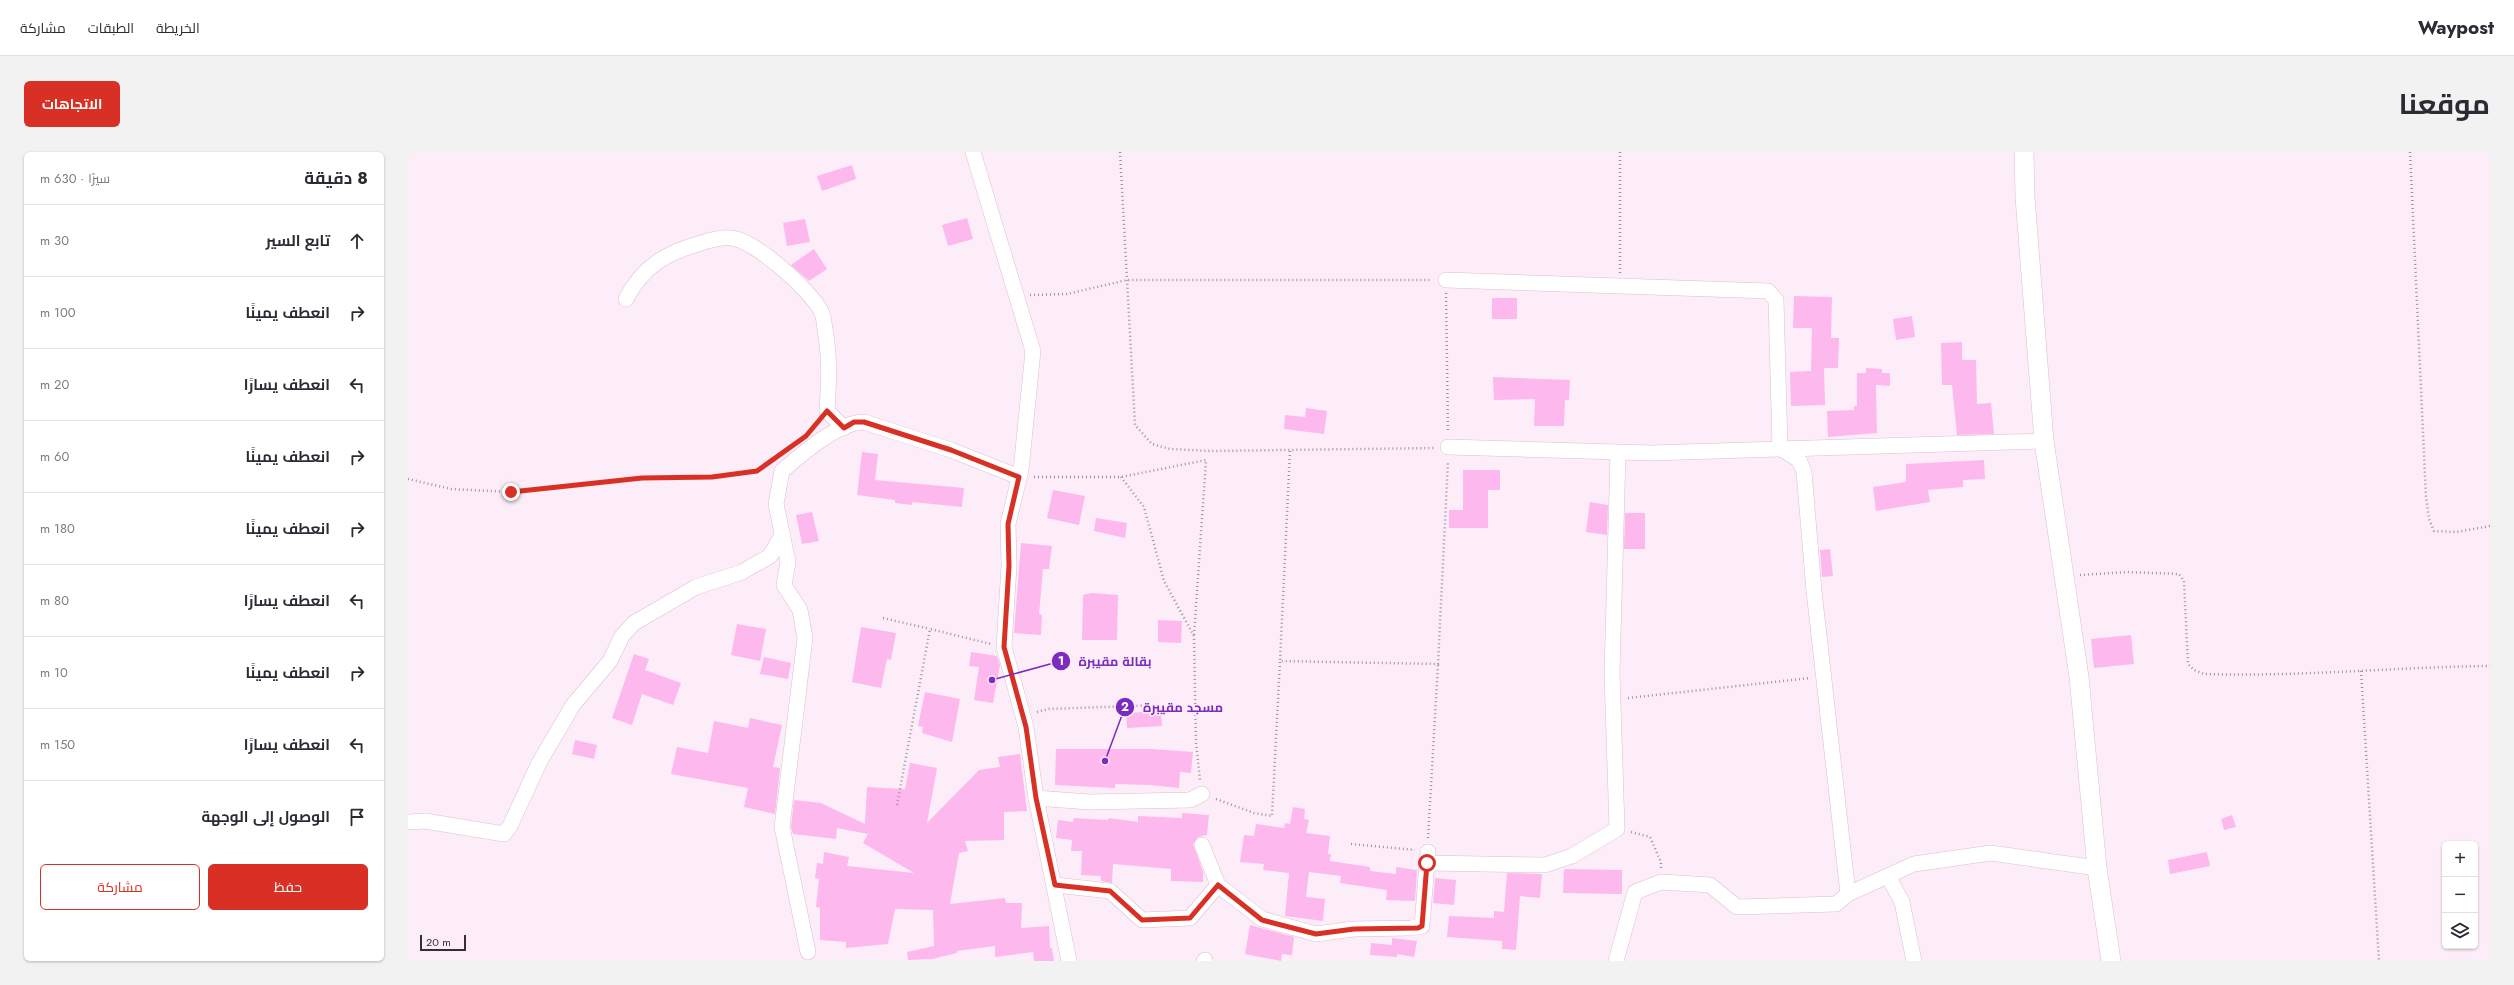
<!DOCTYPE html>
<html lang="ar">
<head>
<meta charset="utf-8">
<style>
  body { margin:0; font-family:Jost,Cairo,sans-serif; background:#f2f2f3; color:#2b2b33; direction:rtl }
  .controls { position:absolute; right:12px; bottom:12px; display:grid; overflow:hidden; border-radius:6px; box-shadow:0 1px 3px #0004 }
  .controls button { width:36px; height:36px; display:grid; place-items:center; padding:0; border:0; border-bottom:1px solid #e1e1e2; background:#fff; color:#2b2b33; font:20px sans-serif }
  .scale { position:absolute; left:12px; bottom:10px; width:46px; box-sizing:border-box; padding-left:4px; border:2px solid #362c33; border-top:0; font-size:11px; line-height:14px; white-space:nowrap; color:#362c33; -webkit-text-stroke:3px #fdedf9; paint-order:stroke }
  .stop { position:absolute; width:12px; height:12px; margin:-9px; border:3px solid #d93025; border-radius:50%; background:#fff }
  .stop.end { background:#d93025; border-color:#fff; box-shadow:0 1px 4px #0008 }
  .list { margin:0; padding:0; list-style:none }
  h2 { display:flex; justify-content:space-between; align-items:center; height:52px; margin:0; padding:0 16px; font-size:17px }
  h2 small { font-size:13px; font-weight:400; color:#7c7c81 }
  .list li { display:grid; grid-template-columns:26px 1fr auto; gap:12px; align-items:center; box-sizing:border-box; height:72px; padding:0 16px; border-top:1px solid #e1e1e2 }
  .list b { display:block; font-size:15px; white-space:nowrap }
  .list em { font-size:13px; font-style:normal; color:#7c7c81 }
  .actions { display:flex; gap:8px; padding:12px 16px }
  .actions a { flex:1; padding:9px 0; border:1px solid #d93025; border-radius:6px; text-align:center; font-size:14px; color:#d93025 }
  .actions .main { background:#d93025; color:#fff }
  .icon { flex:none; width:22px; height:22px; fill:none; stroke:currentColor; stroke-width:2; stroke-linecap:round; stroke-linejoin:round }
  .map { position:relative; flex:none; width:2082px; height:809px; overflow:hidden; direction:ltr; border-radius:6px }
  header { display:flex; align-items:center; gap:24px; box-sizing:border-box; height:56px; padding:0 20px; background:#fff; border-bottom:1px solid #e1e1e2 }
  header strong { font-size:19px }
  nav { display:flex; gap:22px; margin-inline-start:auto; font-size:14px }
  .intro { display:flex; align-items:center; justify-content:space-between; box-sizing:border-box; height:96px; padding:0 24px }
  h1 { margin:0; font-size:28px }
  .button { padding:10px 18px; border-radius:6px; background:#d93025; color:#fff; font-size:14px; font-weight:700 }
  main { display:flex; gap:24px; padding:0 24px }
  aside { flex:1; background:#fff; border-radius:6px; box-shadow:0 1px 3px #0004 }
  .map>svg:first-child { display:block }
  .building { fill:#fdb8ed }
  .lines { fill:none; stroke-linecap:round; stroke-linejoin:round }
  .minor-casing { stroke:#d8bfd2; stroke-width:16 }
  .tertiary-casing { stroke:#d8bfd2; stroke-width:20 }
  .path { stroke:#a0939d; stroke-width:2.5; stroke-dasharray:1 3; stroke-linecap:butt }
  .minor { stroke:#fff; stroke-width:15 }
  .tertiary { stroke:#fff; stroke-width:19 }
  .route { stroke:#d93025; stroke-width:5 }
  .leader { fill:none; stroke:#7b2cbf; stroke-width:1.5 }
  .callout-dot { fill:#7b2cbf; stroke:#fdedf9; stroke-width:1.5 }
  .mark-label { font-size:12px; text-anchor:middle; font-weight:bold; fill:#fff }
  .callout-label { font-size:13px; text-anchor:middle; font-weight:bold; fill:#7b2cbf; stroke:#fdedf9; stroke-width:3; stroke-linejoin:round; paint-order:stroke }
</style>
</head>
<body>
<header>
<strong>Waypost</strong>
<nav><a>الخريطة</a><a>الطبقات</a><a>مشاركة</a></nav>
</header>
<div class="intro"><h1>موقعنا</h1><a class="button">الاتجاهات</a></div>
<main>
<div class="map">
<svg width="2082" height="809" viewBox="0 0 2082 809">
  <rect width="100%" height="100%" fill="#fdedf9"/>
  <g class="building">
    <path d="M 444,13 L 448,27 L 414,39 L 409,24 Z"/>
    <path d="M 559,66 L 565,87 L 540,94 L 534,73 Z"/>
    <path d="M 397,67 L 402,90 L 379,94 L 375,71 Z"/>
    <path d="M 406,97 L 419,117 L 401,129 L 383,113 Z"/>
    <path d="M 1386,144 L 1424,145 L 1423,186 L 1431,186 L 1430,216 L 1416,216 L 1417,253 L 1383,254 L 1382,220 L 1403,219 L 1404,176 L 1385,176 Z"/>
    <rect x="1084" y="146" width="25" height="21"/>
    <path d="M 1504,164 L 1507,185 L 1488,188 L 1485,167 Z"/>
    <path d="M 1554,190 L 1554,208 L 1568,208 L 1569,252 L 1583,251 L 1586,282 L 1549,283 L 1544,233 L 1534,233 L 1533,191 Z"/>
    <path d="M 1458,216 L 1474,217 L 1474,221 L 1482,221 L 1482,234 L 1468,233 L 1469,281 L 1420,285 L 1419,259 L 1446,258 L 1446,254 L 1449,254 L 1449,221 L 1458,221 Z"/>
    <path d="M 1085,225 L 1162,228 L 1161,248 L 1157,248 L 1156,274 L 1126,274 L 1127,247 L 1086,248 Z"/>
    <path d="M 898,256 L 919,259 L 916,282 L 876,277 L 877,263 L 897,265 Z"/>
    <path d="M 454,300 L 470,302 L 467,328 L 556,336 L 554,355 L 504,350 L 504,353 L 487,351 L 487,348 L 449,343 Z"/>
    <path d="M 1576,308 L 1577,327 L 1555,328 L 1555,335 L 1520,338 L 1522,350 L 1468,359 L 1465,335 L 1498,330 L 1498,312 Z"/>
    <path d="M 1055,318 L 1092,318 L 1092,338 L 1080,338 L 1080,376 L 1041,376 L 1041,358 L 1055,358 Z"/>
    <path d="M 645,338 L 677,344 L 671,373 L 639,366 Z"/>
    <path d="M 1182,350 L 1200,353 L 1199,383 L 1178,380 Z"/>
    <path d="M 404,360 L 411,389 L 394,392 L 388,363 Z"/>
    <path d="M 1217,361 L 1237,361 L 1237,397 L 1216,397 Z"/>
    <path d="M 688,366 L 719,371 L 717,386 L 686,379 Z"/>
    <path d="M 613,391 L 644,394 L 641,417 L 635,417 L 631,462 L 634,463 L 633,483 L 606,481 Z"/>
    <path d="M 1422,397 L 1425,424 L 1414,425 L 1412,398 Z"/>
    <path d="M 684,441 L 710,443 L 709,488 L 674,488 L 675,443 Z"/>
    <path d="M 750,468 L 774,469 L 773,491 L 750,490 Z"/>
    <path d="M 329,472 L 358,477 L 352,509 L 323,503 Z"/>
    <path d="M 453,475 L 488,481 L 483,508 L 479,507 L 473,536 L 444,530 Z"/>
    <path d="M 1723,483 L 1726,512 L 1686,516 L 1683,487 Z"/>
    <path d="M 563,500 L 589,504 L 592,513 L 585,551 L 566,548 L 571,515 L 561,514 Z"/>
    <path d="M 226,502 L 241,507 L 237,518 L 273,531 L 265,553 L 234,542 L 224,573 L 204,566 Z"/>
    <path d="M 356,505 L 383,511 L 380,527 L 352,522 Z"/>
    <path d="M 517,540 L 552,547 L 544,590 L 514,581 L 515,575 L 510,574 Z"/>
    <path d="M 753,559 L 754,574 L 719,576 L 718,561 Z"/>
    <path d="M 342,566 L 374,573 L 365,615 L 372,616 L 367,662 L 336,655 L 340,636 L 263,622 L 269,595 L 300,601 L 306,569 L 340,576 Z"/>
    <path d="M 167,588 L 189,593 L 186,607 L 164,602 Z"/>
    <path d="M 648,597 L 744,597 L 785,600 L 783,621 L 772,620 L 771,636 L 742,633 L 707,632 L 707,636 L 647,633 Z"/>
    <path d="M 612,602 L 619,659 L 596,660 L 596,688 L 557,689 L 560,699 L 551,701 L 542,752 L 597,746 L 598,751 L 614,751 L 613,776 L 641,774 L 642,796 L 644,796 L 646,809 L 626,809 L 625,800 L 587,805 L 587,794 L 549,799 L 549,801 L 524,807 L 500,808 L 499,800 L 526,794 L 525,758 L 487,757 L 480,792 L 438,796 L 438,790 L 412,788 L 412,756 L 408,755 L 411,727 L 407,726 L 409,711 L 415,712 L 416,700 L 441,705 L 439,714 L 506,721 L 455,691 L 460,682 L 429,676 L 428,687 L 385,682 L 383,675 L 386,648 L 413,651 L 457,672 L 459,635 L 497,637 L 502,611 L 529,616 L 519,671 L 571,618 L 592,615 L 590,605 Z"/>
    <path d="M 885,655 L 897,657 L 896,667 L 901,668 L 898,681 L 922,684 L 920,702 L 923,702 L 922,709 L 962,715 L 962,719 L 988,722 L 988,715 L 1009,718 L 1007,749 L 978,748 L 979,738 L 932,731 L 933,724 L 901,720 L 898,745 L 917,747 L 915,769 L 877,764 L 881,721 L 855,718 L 856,712 L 832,710 L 836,683 L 846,684 L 848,672 L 876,676 L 877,671 L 882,672 Z"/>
    <path d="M 774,661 L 801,663 L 799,683 L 790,685 L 785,692 L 795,720 L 795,730 L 763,729 L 763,717 L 705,712 L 704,731 L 693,729 L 693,724 L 673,723 L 674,699 L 663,699 L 664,688 L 648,686 L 650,668 L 665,670 L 666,666 L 700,668 L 701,666 L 730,670 L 730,664 L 774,666 Z"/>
    <path d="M 1824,663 L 1828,675 L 1816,678 L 1813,667 Z"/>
    <path d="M 1799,700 L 1802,714 L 1762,722 L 1760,708 Z"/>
    <path d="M 1156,717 L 1214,718 L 1214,742 L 1155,741 Z"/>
    <path d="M 1099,721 L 1134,722 L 1132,746 L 1112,744 L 1108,798 L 1094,797 L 1094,789 L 1039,785 L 1041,764 L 1086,766 L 1086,759 L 1096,760 Z"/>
    <path d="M 1027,726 L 1048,728 L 1046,753 L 1025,751 Z"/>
    <path d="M 842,773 L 886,785 L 884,803 L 874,802 L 873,809 L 837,802 Z"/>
    <path d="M 984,786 L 1009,789 L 1006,805 L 989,802 L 989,805 L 962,803 L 963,791 L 984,793 Z"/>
  </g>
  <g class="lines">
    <defs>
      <g id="minor">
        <path d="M 565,0 L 625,199 L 613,318 L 600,372 L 601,414 L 596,495 L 618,575 L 628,646 L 661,809"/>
        <path d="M 1038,128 L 1360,139 L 1368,148 L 1372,296 L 1391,308 L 1396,320 L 1406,439 L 1440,742"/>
        <path d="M 218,147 C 235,114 258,101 293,91 C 302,88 313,85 323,86 C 347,88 402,138 413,159 C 416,164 416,172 417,177 C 422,208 421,227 419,259 L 436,276"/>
        <path d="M 1040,295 L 1243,301 L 1636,289"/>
        <path d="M 628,646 L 681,650 L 782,648 L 794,642"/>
        <path d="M 0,670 L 17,669 L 96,682 L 102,674 L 131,611 L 165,553 L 202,509 L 214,484 L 226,471 L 288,435 L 334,420 L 362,404 L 374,383"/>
        <path d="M 794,693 L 810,733 L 854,767 L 908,782 L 946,777 L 1003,776 L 1014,774 L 1019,711"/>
        <path d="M 1020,700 L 1019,711 L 1137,713 L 1164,704 L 1209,677 L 1204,521 L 1210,302"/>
        <path d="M 1480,724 L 1494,750 L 1506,809"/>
        <path d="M 647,733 L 702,739 L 734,768 L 782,766 L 810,733"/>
        <path d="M 400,800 L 374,675 L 397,486 L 392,458 L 376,433 L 380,410 L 368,352 L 374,319 C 394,302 430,270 456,270 L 543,298 L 611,325"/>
        <path d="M 796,809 L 797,808"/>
        <path d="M 1208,809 L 1227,740 L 1253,730 L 1302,733 L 1329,755 L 1428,752 L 1440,742 L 1506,712 L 1583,701 L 1689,716"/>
      </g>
      <path id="tertiary" d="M 1616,0 L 1617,45 L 1636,289 L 1671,525 L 1689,716 L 1703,809"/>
    </defs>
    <use href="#minor" class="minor-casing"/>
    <use href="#tertiary" class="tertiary-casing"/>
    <g class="path">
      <path d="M 712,0 L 727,273 L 744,292 L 762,297 L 803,299 L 1026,296"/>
      <path d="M 2002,0 L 2018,345 L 2021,367 L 2026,379 L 2049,380 L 2082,374"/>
      <path d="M 1212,121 L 1212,0"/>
      <path d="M 1038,141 L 1040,280"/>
      <path d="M 622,143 L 659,142 L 719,128 L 1024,128"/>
      <path d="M 882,299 L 872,509 L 1030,512 L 1040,309"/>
      <path d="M 626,325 L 713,325 L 798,308 L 786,483"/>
      <path d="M 713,325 L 736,355 L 756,429 L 786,484 L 788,590 L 792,628"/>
      <path d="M 0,327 L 43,337 L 103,340 L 234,326 L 304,325 L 349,319 L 363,309"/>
      <path d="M 1672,423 L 1719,420 L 1771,422 L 1776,429 L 1780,512 L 1786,518 L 1796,522 C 1892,525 1987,515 2082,514"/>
      <path d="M 475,466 L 522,477"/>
      <path d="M 1953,519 L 1971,809"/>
      <path d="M 1220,546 L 1402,526"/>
      <path d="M 629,560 L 641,557 L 749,553"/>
      <path d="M 808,647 L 846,661 L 864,664 L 872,509"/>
      <path d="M 489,653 L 522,477 L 583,492"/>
      <path d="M 1223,680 L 1242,685 L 1253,710 L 1253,716"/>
      <path d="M 1020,686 L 1030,512"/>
      <path d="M 943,692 L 1007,698"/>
    </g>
    <use href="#minor" class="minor"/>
    <use href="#tertiary" class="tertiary"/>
  </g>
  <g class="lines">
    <path class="route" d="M 103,340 L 234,326 L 304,325 L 349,319 L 398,284 L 419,259 L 436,276 L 446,270 L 456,270 L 543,298 L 611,325 L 600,372 L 601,414 L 596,495 L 618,575 L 628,646 L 647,733 L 702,739 L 734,768 L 782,766 L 810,733 L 854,768 L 908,782 L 946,777 L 1010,776 L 1014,774 L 1019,711"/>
  </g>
  <path class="leader" d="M584 528L653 509M697 609L717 555"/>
  <g class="callout-dot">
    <circle cx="584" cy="528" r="4"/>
    <circle cx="697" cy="609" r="4"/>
    <circle cx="653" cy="509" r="10"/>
    <circle cx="717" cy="555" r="10"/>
  </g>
  <g class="mark-label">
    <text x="653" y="513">1</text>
    <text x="717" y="559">2</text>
  </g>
  <g class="callout-label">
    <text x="707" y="514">بقالة مقيبرة</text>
    <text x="775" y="560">مسجد مقيبرة</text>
  </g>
</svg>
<div class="controls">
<button>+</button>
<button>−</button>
<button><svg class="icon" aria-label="layers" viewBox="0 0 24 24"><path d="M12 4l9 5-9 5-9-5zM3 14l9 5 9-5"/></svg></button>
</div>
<div class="scale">20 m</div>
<div class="stop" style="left:1019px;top:711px"></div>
<div class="stop end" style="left:103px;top:340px"></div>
</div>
<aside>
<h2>8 دقيقة<small>سيرًا · 630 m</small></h2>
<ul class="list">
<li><svg class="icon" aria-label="ahead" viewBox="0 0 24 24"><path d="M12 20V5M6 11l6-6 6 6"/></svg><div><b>تابع السير</b></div><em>30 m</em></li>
<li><svg class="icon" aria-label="right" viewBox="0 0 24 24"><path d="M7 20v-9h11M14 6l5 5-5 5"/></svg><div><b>انعطف يمينًا</b></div><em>100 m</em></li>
<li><svg class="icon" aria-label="left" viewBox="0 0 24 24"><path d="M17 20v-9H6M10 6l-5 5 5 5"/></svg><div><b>انعطف يسارًا</b></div><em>20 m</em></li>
<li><svg class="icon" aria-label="right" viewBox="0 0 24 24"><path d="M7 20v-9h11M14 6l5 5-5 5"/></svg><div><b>انعطف يمينًا</b></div><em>60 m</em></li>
<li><svg class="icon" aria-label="right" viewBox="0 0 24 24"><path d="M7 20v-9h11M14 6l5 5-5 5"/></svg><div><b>انعطف يمينًا</b></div><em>180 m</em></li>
<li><svg class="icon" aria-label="left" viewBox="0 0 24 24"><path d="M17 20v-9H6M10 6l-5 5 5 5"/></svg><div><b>انعطف يسارًا</b></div><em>80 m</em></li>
<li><svg class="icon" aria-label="right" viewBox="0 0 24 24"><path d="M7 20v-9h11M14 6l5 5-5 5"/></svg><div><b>انعطف يمينًا</b></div><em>10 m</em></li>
<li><svg class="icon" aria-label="left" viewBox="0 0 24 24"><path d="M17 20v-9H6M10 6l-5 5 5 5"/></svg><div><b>انعطف يسارًا</b></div><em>150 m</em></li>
<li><svg class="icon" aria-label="arrive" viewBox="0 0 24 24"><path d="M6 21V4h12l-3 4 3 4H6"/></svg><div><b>الوصول إلى الوجهة</b></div></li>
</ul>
<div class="actions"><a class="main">حفظ</a><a>مشاركة</a></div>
</aside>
</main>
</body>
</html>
